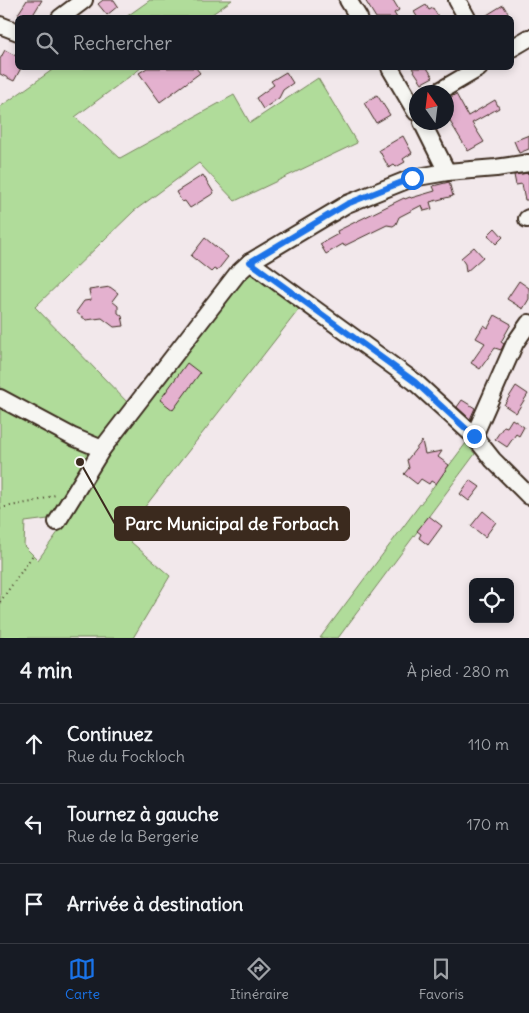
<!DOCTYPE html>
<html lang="fr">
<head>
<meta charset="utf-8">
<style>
  body { margin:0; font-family:Delius,sans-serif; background:#20242c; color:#f1f3f6 }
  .controls { position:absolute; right:15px; bottom:15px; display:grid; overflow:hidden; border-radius:8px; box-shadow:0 2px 8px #0003 }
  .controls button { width:45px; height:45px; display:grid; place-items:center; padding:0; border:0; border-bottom:1px solid #363941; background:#171b24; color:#f1f3f6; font:25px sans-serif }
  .compass { position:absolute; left:409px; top:85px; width:45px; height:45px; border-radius:50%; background:#171b24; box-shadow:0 2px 8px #0003; rotate:346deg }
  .stop { position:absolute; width:15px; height:15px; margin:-11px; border:4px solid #1a73e8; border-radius:50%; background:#fff }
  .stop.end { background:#1a73e8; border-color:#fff; box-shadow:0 1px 5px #0008 }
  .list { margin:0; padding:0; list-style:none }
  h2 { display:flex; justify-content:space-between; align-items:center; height:65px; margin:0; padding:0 20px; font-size:21px }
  h2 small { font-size:16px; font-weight:400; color:#9ea1a6 }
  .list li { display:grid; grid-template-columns:32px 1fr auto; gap:15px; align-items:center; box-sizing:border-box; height:80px; padding:0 20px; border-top:1px solid #363941 }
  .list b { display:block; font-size:19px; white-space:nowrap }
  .list p { margin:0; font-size:16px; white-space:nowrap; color:#9ea1a6 }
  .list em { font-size:16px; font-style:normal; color:#9ea1a6 }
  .icon { flex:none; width:28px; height:28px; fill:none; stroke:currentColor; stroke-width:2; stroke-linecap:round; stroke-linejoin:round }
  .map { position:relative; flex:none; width:529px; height:638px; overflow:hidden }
  .search { position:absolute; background:#171b24; box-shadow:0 2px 8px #0003; left:15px; right:15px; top:15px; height:55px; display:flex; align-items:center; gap:12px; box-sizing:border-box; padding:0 18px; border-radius:8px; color:#9ea1a6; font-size:19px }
  .sheet { height:305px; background:#171b24 }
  nav { display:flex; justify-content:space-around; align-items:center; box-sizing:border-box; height:70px; border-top:1px solid #363941; background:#171b24; font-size:14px; color:#9ea1a6 }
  nav a { display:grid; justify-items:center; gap:2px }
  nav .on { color:#1a73e8 }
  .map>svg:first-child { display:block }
  .green { fill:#b0dc9a; stroke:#76835c; fill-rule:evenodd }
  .building { fill:#e4b1cf; stroke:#3b2a1e }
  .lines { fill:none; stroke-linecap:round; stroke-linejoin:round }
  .minor-casing { stroke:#3b2a1e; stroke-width:20 }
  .path { stroke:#3b2a1e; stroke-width:2; stroke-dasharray:1 4; stroke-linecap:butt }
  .minor { stroke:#f6f6f2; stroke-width:16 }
  .route { stroke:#1a73e8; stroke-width:6 }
  .leader { fill:none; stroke:#3b2a1e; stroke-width:2 }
  .callout-dot { fill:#3b2a1e; stroke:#f6f6f2; stroke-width:2 }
  .callout { fill:#3b2a1e; stroke:#3b2a1e; stroke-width:2 }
  .callout-label { font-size:18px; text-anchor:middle; font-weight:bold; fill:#fff }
</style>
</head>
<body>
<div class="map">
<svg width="529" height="638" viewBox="0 0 529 638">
  <rect width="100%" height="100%" fill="#f2e8eb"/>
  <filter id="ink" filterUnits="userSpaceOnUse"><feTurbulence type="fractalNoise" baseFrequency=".02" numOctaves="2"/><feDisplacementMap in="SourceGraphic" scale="10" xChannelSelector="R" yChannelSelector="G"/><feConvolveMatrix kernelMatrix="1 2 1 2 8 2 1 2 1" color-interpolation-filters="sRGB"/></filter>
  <g filter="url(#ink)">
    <g class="green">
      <path d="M 150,0 L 232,0 L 208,17 L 126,17 Z"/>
      <path d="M 55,68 L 141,68 L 75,117 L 120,158 L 234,95 L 250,123 L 318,78 L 357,143 L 235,201 L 199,163 L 134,211 L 35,307 L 130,405 L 241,263 L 300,308 L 123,535 L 170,576 L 133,638 L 0,638 L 0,107 ZM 48,519 L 57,522 L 61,528 L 38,560 L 24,546 L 25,522 Z"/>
      <path d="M 466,443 L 475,454 L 338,638 L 320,638 Z"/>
    </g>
    <g class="building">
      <path d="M 27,0 L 42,0 L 31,18 L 25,18 L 18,14 Z"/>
      <path d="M 103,0 L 114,0 L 118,6 L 107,15 L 98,4 Z"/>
      <path d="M 365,0 L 393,0 L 399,10 L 394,13 L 397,18 L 376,18 Z"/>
      <path d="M 426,5 L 429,10 L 433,8 L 439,18 L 418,18 L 414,12 Z"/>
      <path d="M 503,5 L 508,13 L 501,18 L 482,18 Z"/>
      <path d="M 5,50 L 18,57 L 18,68 L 21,68 L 14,81 L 0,74 L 0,59 Z"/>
      <path d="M 147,68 L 196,68 L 200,73 L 160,102 L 139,73 Z"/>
      <path d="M 412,68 L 427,68 L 433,77 L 422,83 Z"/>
      <path d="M 286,72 L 293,83 L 283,90 L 279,98 L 263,109 L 256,98 L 274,85 L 271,81 Z"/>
      <path d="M 456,94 L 468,116 L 495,100 L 499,108 L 472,123 L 484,142 L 468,151 L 446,115 L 446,100 Z"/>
      <path d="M 377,95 L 390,115 L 376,123 L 364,103 Z"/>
      <path d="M 529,135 L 529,149 L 519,153 L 514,141 Z"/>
      <path d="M 403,136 L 412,153 L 403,159 L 405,162 L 396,167 L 394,165 L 389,168 L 379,150 Z"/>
      <path d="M 529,173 L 529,200 L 525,200 L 522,184 L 516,185 L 514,175 Z"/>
      <path d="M 203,175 L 214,193 L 190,208 L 185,201 L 182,202 L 176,192 Z"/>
      <path d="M 449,182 L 453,196 L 430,202 L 432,209 L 424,211 L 422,205 L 399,217 L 396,224 L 393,226 L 387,225 L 344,246 L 343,244 L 326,254 L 320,244 L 338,234 L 337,231 L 404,198 L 405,199 L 410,197 L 411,198 L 435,191 L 433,186 Z"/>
      <path d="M 495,228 L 503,237 L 496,244 L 488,235 Z"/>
      <path d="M 205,238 L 228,257 L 217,271 L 214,269 L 211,272 L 191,256 Z"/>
      <path d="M 474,247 L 483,257 L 466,272 L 465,264 L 461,258 Z"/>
      <path d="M 519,281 L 529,288 L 529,299 L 523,309 L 507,299 Z"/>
      <path d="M 110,287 L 118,293 L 112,301 L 118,306 L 118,313 L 122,316 L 124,326 L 114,327 L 102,318 L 86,320 L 76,312 L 84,301 L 91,300 L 89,290 Z"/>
      <path d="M 495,315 L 511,324 L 501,342 L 504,344 L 501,350 L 495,348 L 480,369 L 471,363 L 485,343 L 476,338 L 484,325 L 488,328 Z"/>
      <path d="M 187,363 L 200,373 L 173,410 L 160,400 Z"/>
      <path d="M 516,386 L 528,394 L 516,413 L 504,405 Z"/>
      <path d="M 462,400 L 475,408 L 470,419 L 457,407 Z"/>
      <path d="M 512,419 L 524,427 L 519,436 L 516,434 L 507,447 L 495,439 L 504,426 L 507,427 Z"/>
      <path d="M 422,441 L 425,454 L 442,451 L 438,457 L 449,465 L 436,484 L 431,481 L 429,484 L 421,479 L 417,484 L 404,474 L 409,468 L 407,460 Z"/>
      <path d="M 470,480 L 480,487 L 469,501 L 460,494 Z"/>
      <path d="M 483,511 L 496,522 L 485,537 L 471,526 Z"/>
      <path d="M 429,516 L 442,526 L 428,545 L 419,538 L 421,534 L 417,531 Z"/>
    </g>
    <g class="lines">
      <defs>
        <g id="minor">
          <path d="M 348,0 L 359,18"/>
          <path d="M 457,0 L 467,18"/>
          <path d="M 60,18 L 84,0"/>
          <path d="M 0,25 L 18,32"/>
          <path d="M 512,48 L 529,38"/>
          <path d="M 390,68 L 416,112"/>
          <path d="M 438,92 L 479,68"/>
          <path d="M 422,122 L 447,172"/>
          <path d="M 527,219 L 529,218"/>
          <path d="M 250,262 L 415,382 L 474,436 L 493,460 L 529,496"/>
          <path d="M 0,398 L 73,437 L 102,449"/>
          <path d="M 474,436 L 515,343 L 529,323"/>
          <path d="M 57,522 L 102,449 L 237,274 L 250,262 L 347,204 L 412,178 L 447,172 L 496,168 L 529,163"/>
        </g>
      </defs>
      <use href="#minor" class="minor-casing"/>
      <g class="path">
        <path d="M 0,508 L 37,501 L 58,494"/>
        <path d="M 0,602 L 33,555"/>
      </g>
      <use href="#minor" class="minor"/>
    </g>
  </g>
  <g class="lines" filter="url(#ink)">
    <path class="route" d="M 412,178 L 347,204 L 250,262 L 415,382 L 474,436"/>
  </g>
  <path class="leader" d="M80 462L115 524"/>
  <circle class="callout-dot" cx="80" cy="462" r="5"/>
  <rect class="callout" x="115" y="507" width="234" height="33" rx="5"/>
  <g class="callout-label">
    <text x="232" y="530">Parc Municipal de Forbach</text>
  </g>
</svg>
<div class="controls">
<button><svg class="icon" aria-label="locate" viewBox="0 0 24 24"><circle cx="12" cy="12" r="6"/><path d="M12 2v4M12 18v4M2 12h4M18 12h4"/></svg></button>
</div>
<svg class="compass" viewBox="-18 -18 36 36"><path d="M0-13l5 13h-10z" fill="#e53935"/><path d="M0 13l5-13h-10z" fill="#9ea1a6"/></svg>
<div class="stop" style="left:412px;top:178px"></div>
<div class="stop end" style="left:474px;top:436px"></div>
<div class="search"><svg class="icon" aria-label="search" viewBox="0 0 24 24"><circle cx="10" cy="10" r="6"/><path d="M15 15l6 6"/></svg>Rechercher</div>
</div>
<section class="sheet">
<h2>4 min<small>À pied · 280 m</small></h2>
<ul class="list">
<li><svg class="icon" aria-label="ahead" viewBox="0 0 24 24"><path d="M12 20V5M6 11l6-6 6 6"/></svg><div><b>Continuez</b><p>Rue du Fockloch</p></div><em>110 m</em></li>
<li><svg class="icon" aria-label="left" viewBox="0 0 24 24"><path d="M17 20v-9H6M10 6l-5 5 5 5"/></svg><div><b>Tournez à gauche</b><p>Rue de la Bergerie</p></div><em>170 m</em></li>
<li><svg class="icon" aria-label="arrive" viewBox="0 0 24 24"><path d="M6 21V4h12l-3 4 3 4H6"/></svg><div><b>Arrivée à destination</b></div></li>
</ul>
</section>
<nav>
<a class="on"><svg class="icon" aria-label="map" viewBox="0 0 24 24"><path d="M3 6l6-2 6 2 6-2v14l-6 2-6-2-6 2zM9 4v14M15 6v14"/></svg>Carte</a>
<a><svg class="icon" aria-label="directions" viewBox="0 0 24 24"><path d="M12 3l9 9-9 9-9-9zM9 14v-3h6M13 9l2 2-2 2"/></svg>Itinéraire</a>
<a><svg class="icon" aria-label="saved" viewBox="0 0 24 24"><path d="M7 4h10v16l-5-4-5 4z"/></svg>Favoris</a>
</nav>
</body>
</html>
